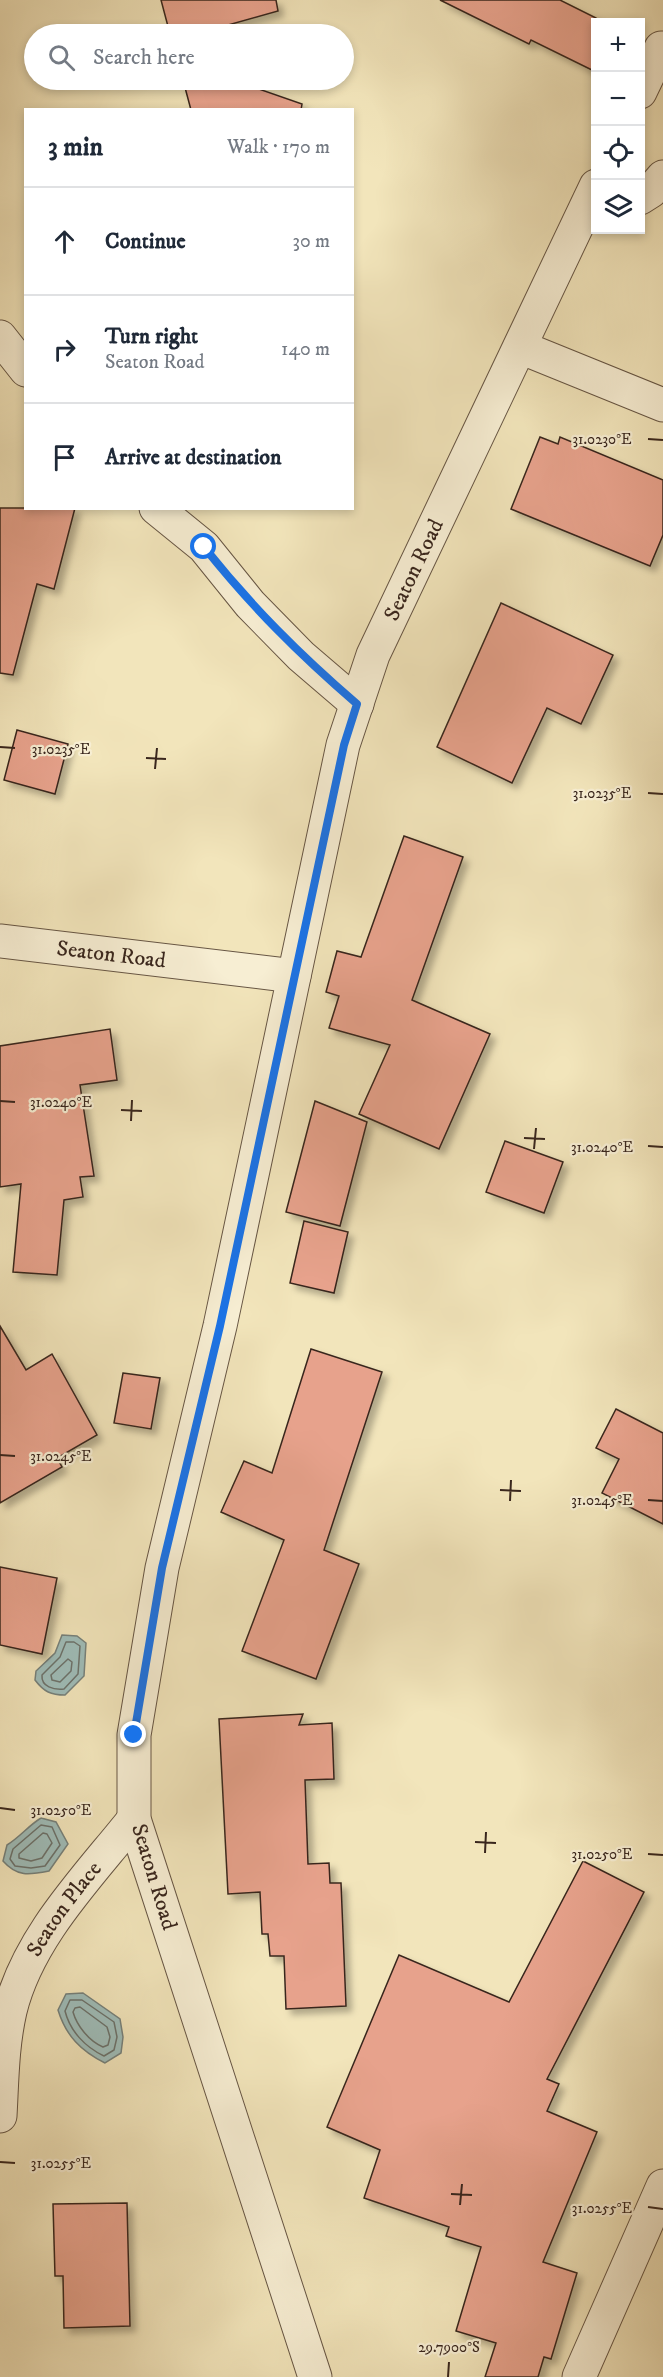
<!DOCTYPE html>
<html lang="en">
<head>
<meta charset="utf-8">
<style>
  body { margin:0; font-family:"IM FELL DW Pica",serif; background:#f6f6f7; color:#1f2937 }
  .controls { position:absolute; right:18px; top:18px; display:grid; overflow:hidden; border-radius:0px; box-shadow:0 3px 9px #0003 }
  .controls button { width:54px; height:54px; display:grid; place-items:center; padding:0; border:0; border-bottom:2px solid #e0e1e3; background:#fff; color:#1f2937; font:30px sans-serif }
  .stop { position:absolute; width:18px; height:18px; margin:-14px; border:4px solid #1a73e8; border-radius:50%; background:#fff }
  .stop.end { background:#1a73e8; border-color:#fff; box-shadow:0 2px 6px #0008 }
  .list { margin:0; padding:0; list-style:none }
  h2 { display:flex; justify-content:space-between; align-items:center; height:78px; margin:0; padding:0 24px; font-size:26px }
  h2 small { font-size:20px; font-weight:400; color:#747a83 }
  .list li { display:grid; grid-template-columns:39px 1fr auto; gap:18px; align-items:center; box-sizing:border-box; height:108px; padding:0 24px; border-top:2px solid #e0e1e3 }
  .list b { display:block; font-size:22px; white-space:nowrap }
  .list p { margin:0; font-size:20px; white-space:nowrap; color:#747a83 }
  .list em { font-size:20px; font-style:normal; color:#747a83 }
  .icon { flex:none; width:33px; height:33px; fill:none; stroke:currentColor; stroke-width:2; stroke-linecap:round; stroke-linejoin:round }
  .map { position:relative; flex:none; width:663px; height:2377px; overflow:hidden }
  .search { position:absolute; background:#fff; box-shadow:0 3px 9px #0003; left:24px; top:24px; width:330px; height:66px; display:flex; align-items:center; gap:15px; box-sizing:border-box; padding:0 21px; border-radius:33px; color:#747a83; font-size:22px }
  .panel { position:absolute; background:#fff; box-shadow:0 3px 9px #0003; left:24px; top:108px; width:330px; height:402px; border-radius:0px }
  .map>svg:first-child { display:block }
  .water { fill:#9fbdb9; stroke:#76817b; stroke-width:1.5 }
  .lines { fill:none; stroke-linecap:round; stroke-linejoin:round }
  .shore { stroke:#6c726b; stroke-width:1.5 }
  .building { fill:#e7a28c; stroke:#39261d; stroke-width:1.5; filter:url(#shadow) }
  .minor-casing { stroke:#675644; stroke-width:35 }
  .minor { stroke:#f7eed3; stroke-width:33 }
  .route { stroke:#1a73e8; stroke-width:8 }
  .ticks { fill:none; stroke:#39261d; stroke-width:2 }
  .labels { text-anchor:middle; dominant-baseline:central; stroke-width:4.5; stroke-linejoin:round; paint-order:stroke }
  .street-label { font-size:22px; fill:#39261d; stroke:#f7eed3 }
  .ticks-label { font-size:15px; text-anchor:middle; fill:#39261d; stroke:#f7eed3; stroke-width:4.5; stroke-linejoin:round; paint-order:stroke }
</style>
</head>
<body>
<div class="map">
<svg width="663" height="2377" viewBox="0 0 663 2377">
  <defs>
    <filter id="shadow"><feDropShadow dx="5.5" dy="5.5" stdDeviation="3" flood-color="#0004"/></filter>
  </defs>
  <rect width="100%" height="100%" fill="#f2e5bb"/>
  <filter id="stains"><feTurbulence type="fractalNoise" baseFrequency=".00333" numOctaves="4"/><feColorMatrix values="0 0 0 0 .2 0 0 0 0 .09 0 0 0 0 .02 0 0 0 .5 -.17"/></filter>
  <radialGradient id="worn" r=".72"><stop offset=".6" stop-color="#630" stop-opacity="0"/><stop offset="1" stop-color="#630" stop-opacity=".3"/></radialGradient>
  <g class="water">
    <path d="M 62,1635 L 77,1636 L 86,1643 L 84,1676 L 65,1695 C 51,1695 44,1692 35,1680 L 36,1671 L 55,1653 Z"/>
    <path d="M 41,1818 L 56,1822 L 68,1844 L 49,1871 C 29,1875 17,1877 3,1861 L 7,1845 C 20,1837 28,1826 41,1818 Z"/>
    <path d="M 83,1993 L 120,2019 L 123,2037 L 121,2053 L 105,2063 C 81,2051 66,2036 58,2010 L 66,1994 Z"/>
  </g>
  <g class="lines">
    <g class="shore">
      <path d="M 66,1642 L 74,1642 L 80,1646 L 78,1674 L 64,1689 C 54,1690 41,1687 42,1675 L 60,1657 Z"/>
      <path d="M 68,1659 L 72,1662 L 71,1671 L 60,1682 L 52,1680 L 51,1675 Z"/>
      <path d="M 41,1825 L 52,1827 L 60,1845 L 45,1866 L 31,1868 L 15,1866 L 10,1859 L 13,1849 Z"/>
      <path d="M 43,1833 L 47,1834 L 52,1843 L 42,1858 L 31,1861 L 19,1858 L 19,1854 Z"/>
      <path d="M 70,2000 L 82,2000 L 114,2022 L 117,2037 L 114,2050 L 104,2056 C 85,2047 70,2031 65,2011 Z"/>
      <path d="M 75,2008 L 80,2007 L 107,2027 L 110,2037 L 108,2045 L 103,2047 C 89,2041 77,2026 73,2012 Z"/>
    </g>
  </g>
  <g class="building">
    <path d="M 161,0 L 276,0 L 278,11 L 196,34 L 170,34 Z"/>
    <path d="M 440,0 L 560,0 L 596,18 L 596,72 L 531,40 L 529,44 Z"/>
    <path d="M 183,80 L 233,80 L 302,104 L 301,110 L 191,110 Z"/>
    <path d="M 540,437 L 558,444 L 560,437 L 663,480 L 663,535 L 650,566 L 511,509 Z"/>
    <path d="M 0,508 L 75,508 L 54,589 L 37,584 L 13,675 L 0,673 Z"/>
    <path d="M 501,603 L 613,655 L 581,724 L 547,708 L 512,783 L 437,747 Z"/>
    <path d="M 17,730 L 68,744 L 55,794 L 4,780 Z"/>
    <path d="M 404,836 L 463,857 L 412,1000 L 490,1034 L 439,1149 L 359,1114 L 390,1045 L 329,1028 L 339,996 L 326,992 L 337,951 L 361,957 Z"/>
    <path d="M 110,1029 L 117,1080 L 80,1085 L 94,1176 L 80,1177 L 83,1197 L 64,1200 L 57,1275 L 13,1272 L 21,1184 L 0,1187 L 0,1046 Z"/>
    <path d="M 315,1101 L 367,1122 L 340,1226 L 286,1212 Z"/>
    <path d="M 505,1141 L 563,1162 L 544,1213 L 486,1192 Z"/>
    <path d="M 304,1221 L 348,1232 L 334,1293 L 290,1283 Z"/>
    <path d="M 0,1326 L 26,1370 L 52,1354 L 97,1435 L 57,1458 L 62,1467 L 0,1503 Z"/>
    <path d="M 311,1349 L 382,1372 L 324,1550 L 359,1564 L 316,1679 L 242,1651 L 284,1540 L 221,1512 L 244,1461 L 272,1473 Z"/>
    <path d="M 123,1373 L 160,1378 L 151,1429 L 114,1423 Z"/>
    <path d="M 616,1409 L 663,1433 L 663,1524 L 602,1493 L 619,1459 L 596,1448 Z"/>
    <path d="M 0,1567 L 57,1578 L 42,1654 L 0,1645 Z"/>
    <path d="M 303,1714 L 299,1725 L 332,1723 L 334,1779 L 305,1780 L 308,1864 L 329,1863 L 330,1883 L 341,1883 L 346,2006 L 286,2009 L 284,1956 L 270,1956 L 268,1934 L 262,1934 L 260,1892 L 228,1894 L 219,1719 Z"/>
    <path d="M 583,1861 L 644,1892 L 547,2079 L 559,2084 L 547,2111 L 597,2132 L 543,2262 L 577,2273 L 551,2359 L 544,2357 L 538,2377 L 485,2377 L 496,2343 L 456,2331 L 481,2247 L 446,2236 L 449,2227 L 364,2198 L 380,2150 L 327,2127 L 399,1955 L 509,2002 Z"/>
    <path d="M 127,2203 L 130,2326 L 64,2328 L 63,2276 L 55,2276 L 53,2204 Z"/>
  </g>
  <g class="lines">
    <defs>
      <g id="minor">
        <path d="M 640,92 L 661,48"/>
        <path d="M 640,198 L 651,191 L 663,177"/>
        <path d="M 0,337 L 26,370"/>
        <path d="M 520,347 L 663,405"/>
        <path d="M 156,508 L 204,547 L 250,604 L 301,656 L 357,704"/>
        <path id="s1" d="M 0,941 L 294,976"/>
        <path id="s2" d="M 0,2116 C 2,2081 2,2046 10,2011 C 28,1937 88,1877 134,1819"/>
        <path id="s3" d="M 315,2377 L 134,1819 L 134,1735 L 162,1568 L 220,1326 L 343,745 L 373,655 L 596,186"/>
        <path d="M 579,2377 L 663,2186"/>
      </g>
    </defs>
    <use href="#minor" class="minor-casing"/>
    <use href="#minor" class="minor"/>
  </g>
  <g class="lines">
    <path class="route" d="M 134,1735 L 162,1568 L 220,1326 L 344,745 L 357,704 C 299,654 252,607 204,547"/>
  </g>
  <path class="ticks" d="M 648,439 L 663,440M 0,747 L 15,748M 146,758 L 166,759M 155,769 L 157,748M 648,793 L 663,794M 0,1101 L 15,1102M 121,1110 L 142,1111M 131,1121 L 132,1100M 524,1138 L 545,1139M 648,1146 L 663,1147M 534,1149 L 536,1128M 0,1455 L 15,1456M 500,1490 L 521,1491M 648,1500 L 663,1501M 510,1501 L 511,1480M 0,1808 L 15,1810M 475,1842 L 496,1843M 485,1853 L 486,1832M 648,1854 L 663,1855M 0,2162 L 15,2163M 451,2194 L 472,2195M 460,2205 L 462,2184M 648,2207 L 663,2209M 448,2377 L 449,2362"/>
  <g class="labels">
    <g class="street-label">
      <text stroke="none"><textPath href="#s3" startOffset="1872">Seaton Road</textPath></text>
      <text stroke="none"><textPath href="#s1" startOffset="112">Seaton Road</textPath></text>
      <text transform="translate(154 1877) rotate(73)">Seaton Road</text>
      <text stroke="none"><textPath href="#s2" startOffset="222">Seaton Place</textPath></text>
    </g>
  </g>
  <g class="ticks-label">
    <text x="602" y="444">31.0230°E</text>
    <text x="61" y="754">31.0235°E</text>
    <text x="602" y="798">31.0235°E</text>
    <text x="61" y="1107">31.0240°E</text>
    <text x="602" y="1152">31.0240°E</text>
    <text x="61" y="1461">31.0245°E</text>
    <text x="602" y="1505">31.0245°E</text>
    <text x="61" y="1815">31.0250°E</text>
    <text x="602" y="1859">31.0250°E</text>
    <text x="61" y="2168">31.0255°E</text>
    <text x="602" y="2213">31.0255°E</text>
    <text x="449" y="2352">29.7900°S</text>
  </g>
  <rect width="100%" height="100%" filter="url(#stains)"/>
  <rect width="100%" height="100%" fill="url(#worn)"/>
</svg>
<div class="controls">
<button>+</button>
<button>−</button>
<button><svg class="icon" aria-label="locate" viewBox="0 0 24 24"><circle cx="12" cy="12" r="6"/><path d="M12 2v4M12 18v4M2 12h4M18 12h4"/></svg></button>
<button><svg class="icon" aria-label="layers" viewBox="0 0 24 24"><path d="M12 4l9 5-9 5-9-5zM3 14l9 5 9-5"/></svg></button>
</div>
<div class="stop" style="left:204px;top:547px"></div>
<div class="stop end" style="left:134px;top:1735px"></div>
<div class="search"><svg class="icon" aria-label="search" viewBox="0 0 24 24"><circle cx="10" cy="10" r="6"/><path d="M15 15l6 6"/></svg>Search here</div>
<section class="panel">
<h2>3 min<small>Walk · 170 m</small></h2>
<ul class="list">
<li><svg class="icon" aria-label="ahead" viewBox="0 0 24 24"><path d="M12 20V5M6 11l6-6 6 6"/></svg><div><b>Continue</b></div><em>30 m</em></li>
<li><svg class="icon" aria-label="right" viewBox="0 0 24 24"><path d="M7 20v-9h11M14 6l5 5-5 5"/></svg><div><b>Turn right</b><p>Seaton Road</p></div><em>140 m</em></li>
<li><svg class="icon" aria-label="arrive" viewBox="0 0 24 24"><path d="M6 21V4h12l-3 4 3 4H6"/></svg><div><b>Arrive at destination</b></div></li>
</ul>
</section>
</div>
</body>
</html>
